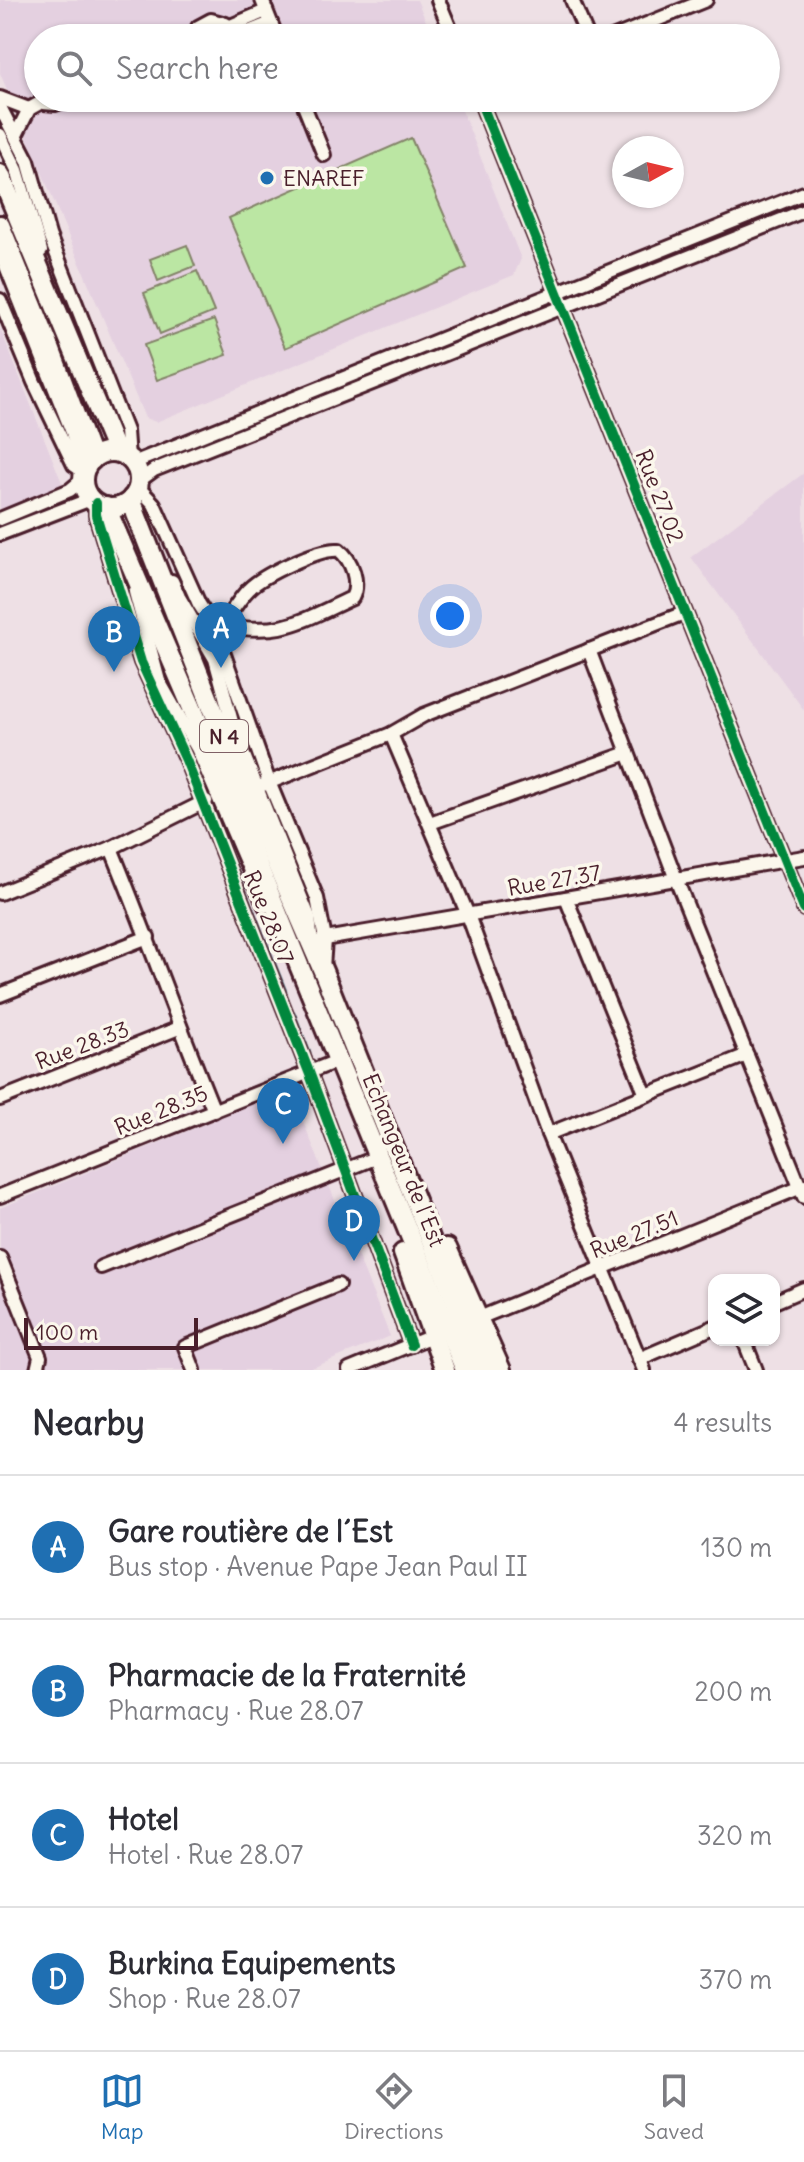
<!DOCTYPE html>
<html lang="en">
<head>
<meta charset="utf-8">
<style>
  body { margin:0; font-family:Delius,sans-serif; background:#f2f2f3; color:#2b2b33 }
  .controls { position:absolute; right:24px; bottom:24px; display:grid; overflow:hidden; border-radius:16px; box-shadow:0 2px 6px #0004 }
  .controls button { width:72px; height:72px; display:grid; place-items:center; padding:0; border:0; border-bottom:2px solid #e1e1e2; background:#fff; color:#2b2b33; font:40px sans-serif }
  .compass { position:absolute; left:612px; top:136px; width:72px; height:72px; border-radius:50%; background:#fff; box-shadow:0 2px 6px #0004; rotate:82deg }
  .scale { position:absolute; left:24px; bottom:20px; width:174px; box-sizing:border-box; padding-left:8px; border:4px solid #4a1f2b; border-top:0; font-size:22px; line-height:28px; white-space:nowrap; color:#4a1f2b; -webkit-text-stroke:6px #fbf7ec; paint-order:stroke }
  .you { position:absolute; left:450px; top:616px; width:28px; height:28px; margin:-20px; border:6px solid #fff; border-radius:50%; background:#1a73e8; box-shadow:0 0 0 12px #1a73e833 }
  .badge { display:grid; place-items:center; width:52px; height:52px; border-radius:50%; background:#1f6fb2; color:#fff; font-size:26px; font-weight:700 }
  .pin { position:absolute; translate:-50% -66px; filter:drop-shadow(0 2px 4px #0008) }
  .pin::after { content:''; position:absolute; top:42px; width:28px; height:24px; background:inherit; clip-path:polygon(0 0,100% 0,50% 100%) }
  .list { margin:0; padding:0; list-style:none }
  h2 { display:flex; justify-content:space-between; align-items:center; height:104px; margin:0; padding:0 32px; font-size:34px }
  h2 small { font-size:26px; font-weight:400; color:#7c7c81 }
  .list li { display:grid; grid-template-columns:52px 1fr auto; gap:24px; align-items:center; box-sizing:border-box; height:144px; padding:0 32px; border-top:2px solid #e1e1e2 }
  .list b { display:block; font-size:30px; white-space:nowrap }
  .list p { margin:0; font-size:26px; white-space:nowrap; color:#7c7c81 }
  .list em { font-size:26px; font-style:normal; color:#7c7c81 }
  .icon { flex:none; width:44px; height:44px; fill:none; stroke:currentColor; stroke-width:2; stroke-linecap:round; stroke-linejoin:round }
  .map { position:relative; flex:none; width:804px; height:1370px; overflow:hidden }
  .search { position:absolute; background:#fff; box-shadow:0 2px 6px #0004; left:24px; right:24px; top:24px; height:88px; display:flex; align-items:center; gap:20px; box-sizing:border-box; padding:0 28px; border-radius:44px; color:#7c7c81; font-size:30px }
  .sheet { height:680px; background:#fff }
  nav { display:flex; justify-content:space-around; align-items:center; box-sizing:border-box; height:112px; border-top:2px solid #e1e1e2; background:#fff; font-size:22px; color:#7c7c81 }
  nav a { display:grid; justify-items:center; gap:4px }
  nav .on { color:#1f6fb2 }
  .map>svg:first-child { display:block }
  .built { fill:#e4d0e0 }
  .green { fill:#bbe6a3; stroke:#828267; stroke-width:2 }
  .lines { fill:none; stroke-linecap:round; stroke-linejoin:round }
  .stream { stroke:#66868f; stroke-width:3 }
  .minor-casing { stroke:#4a1f2b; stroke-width:18 }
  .highway-casing { stroke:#4a1f2b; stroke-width:24 }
  .minor { stroke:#fbf7ec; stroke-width:12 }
  .highway { stroke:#fbf7ec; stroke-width:18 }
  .cycleway-casing { stroke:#fbf7ec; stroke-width:15 }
  .cycleway { stroke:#00873e; stroke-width:10 }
  .poi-dot { fill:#1f6fb2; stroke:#fbf7ec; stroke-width:3 }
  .labels { text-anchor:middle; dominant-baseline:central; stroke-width:7; stroke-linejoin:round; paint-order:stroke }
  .shield { fill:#fbf7ec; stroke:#7f6065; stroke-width:2 }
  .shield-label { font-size:20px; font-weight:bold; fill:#4a1f2b }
  .poi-label { font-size:22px; fill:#4a1f2b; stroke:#fbf7ec; text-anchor:start }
  .street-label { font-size:22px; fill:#4a1f2b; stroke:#fbf7ec }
</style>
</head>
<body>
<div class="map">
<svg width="804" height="1370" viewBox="0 0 804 1370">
  <rect width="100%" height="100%" fill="#eee0e5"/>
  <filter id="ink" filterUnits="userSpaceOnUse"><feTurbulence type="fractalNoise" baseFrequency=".0125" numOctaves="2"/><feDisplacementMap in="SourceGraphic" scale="16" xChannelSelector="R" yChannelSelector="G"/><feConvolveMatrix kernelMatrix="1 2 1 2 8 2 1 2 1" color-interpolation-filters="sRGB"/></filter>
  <g filter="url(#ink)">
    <g class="built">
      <path d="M 0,0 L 417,0 L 433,38 L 38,38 L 38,98 L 457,98 L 521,259 L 514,275 L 156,422 L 145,418 L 0,73 Z"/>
      <path d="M 0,328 L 64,488 L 0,514 Z"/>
      <path d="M 804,473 L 804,710 L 691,557 Z"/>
      <path d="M 290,1089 L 390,1336 L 307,1370 L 0,1370 L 0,1208 Z"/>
    </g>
    <g class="green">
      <path d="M 411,138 L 467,268 L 285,348 L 229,218 Z"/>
      <path d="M 187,245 L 195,266 L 158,281 L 150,259 Z"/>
      <path d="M 197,271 L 214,312 L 160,334 L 144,293 Z"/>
      <path d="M 214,320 L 227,355 L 157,380 L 144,345 Z"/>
    </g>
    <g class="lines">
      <g class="stream">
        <path d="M 232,842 L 229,849 L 286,991"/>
        <path d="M 294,1012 L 310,1053"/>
      </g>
      <defs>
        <g id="minor">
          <path d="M 262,0 L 277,38"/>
          <path d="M 438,0 L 454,38"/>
          <path d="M 572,0 L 588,38"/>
          <path d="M 228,27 L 266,11"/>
          <path d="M 194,38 L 198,27 L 211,20 L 226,24 L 233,38 L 271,23"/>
          <path d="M 612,38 L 706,0"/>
          <path d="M 0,98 L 29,109"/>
          <path d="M 301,98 L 324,155"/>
          <path d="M 479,98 L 804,909"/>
          <path d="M 44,103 L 55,104 L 71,98"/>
          <path d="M 0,107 L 28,161 L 49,235 L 126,431 L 128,458"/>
          <path d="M 0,135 L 17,170 L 41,251"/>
          <path d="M 16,135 L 29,109 L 49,98"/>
          <path d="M 0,251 L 72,432 L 84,472"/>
          <path d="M 0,300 L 34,382 L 74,465 L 84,472"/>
          <path d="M 133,463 L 804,193"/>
          <path d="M 139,481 L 154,470 L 804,211"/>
          <path d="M 138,487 L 154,504 L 199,604 L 215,629 L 269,782 L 317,898 L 325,939 L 323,968"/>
          <path d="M 96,503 L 96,515 L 141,662 L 186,760 L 309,1072 L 411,1345"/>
          <path d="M 0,519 L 70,490 L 83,479"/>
          <path d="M 0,534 L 91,499"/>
          <path d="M 172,581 L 179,597 L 215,659 L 235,733 L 309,917 L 312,944 L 325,939 L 804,857"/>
          <path d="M 135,592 L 159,681 L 197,748 L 265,906"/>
          <path d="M 215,629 C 229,620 236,602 248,590 C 262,575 319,548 339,550 C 352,560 360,583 352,598 C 297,623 283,636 220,625"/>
          <path d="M 589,650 L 676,879 L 804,1197"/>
          <path d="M 391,734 L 468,915 L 548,1134 L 644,1370"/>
          <path d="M 263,785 L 391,734 L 424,715 L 684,613"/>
          <path d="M 430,823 L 628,753"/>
          <path d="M 111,848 C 147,935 178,1024 214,1111"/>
          <path d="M 0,893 L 111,848 L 206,801"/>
          <path d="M 566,898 L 646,1095"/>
          <path d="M 0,995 L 148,937"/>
          <path d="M 0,1099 L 179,1028"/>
          <path d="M 548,1134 L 747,1055"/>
          <path d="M 0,1196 L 337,1061"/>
          <path d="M 0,1258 L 40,1357 L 37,1370"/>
          <path d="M 101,1267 L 372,1159"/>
          <path d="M 774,1302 L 804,1289"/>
          <path d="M 479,1318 L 804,1186"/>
          <path d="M 744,1340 L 756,1370"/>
          <path d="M 639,1359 L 714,1327"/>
          <path d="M 194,1370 L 185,1347 L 338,1285"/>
          <path d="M 349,1370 L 432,1336"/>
        </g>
        <g id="highway">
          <path d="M 0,174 L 116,452"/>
          <path d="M 0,225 L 50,348 L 92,460"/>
          <circle cx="111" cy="480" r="28"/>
          <path d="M 132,498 L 136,514 L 245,791 L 323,971 L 483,1370"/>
          <path d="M 106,507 L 228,792 L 465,1370"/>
          <path d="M 447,1248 L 501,1370"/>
          <path d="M 403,1253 L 445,1370"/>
        </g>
      </defs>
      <use href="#minor" class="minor-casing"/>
      <use href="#highway" class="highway-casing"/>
      <use href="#minor" class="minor"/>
      <use href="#highway" class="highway"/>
      <defs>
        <g id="cycleway">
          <path d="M 479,98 L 804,909"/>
          <path d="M 96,503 L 96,515 L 141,662 L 186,760 L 309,1072 L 411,1345"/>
        </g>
      </defs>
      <use href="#cycleway" class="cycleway-casing"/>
      <use href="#cycleway" class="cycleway"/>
    </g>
  </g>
  <circle class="poi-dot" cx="267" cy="178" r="8"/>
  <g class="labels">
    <rect class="shield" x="200" y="720" width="48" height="32" rx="6"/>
    <g class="shield-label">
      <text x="224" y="736">N 4</text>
    </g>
    <g class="poi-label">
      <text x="283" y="178">ENAREF</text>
    </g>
    <g class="street-label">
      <text transform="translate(660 496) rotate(69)">Rue 27.02</text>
      <text transform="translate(554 880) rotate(-10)">Rue 27.37</text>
      <text transform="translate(269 917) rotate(68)">Rue 28.07</text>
      <text transform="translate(82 1045) rotate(-21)">Rue 28.33</text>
      <text transform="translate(161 1110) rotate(-22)">Rue 28.35</text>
      <text transform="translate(404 1160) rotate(68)">Echangeur de l´Est</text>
      <text transform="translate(634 1234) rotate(-22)">Rue 27.51</text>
    </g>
  </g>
</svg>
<div class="controls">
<button><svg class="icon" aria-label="layers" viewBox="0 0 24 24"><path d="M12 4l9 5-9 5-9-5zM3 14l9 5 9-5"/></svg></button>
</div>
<svg class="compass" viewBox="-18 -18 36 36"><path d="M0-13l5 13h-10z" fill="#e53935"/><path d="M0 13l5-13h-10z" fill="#7c7c81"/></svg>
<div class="scale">100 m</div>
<div class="you"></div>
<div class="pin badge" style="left:221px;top:668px">A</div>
<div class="pin badge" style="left:114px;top:672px">B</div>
<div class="pin badge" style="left:283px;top:1144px">C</div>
<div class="pin badge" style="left:354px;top:1261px">D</div>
<div class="search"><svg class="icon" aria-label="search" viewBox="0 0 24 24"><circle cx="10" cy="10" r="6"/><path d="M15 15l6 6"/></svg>Search here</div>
</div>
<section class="sheet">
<h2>Nearby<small>4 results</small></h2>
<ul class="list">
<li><span class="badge">A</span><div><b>Gare routière de l´Est</b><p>Bus stop · Avenue Pape Jean Paul II</p></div><em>130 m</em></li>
<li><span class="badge">B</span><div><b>Pharmacie de la Fraternité</b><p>Pharmacy · Rue 28.07</p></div><em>200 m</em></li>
<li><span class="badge">C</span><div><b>Hotel</b><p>Hotel · Rue 28.07</p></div><em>320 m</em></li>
<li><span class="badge">D</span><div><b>Burkina Equipements</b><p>Shop · Rue 28.07</p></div><em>370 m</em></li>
</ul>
</section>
<nav>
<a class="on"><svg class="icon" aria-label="map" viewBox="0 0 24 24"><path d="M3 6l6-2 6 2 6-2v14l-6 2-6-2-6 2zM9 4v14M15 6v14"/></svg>Map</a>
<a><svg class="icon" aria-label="directions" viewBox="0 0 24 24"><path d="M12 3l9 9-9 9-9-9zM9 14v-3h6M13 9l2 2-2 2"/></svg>Directions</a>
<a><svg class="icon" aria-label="saved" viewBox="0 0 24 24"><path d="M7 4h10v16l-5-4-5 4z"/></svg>Saved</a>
</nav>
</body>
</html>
